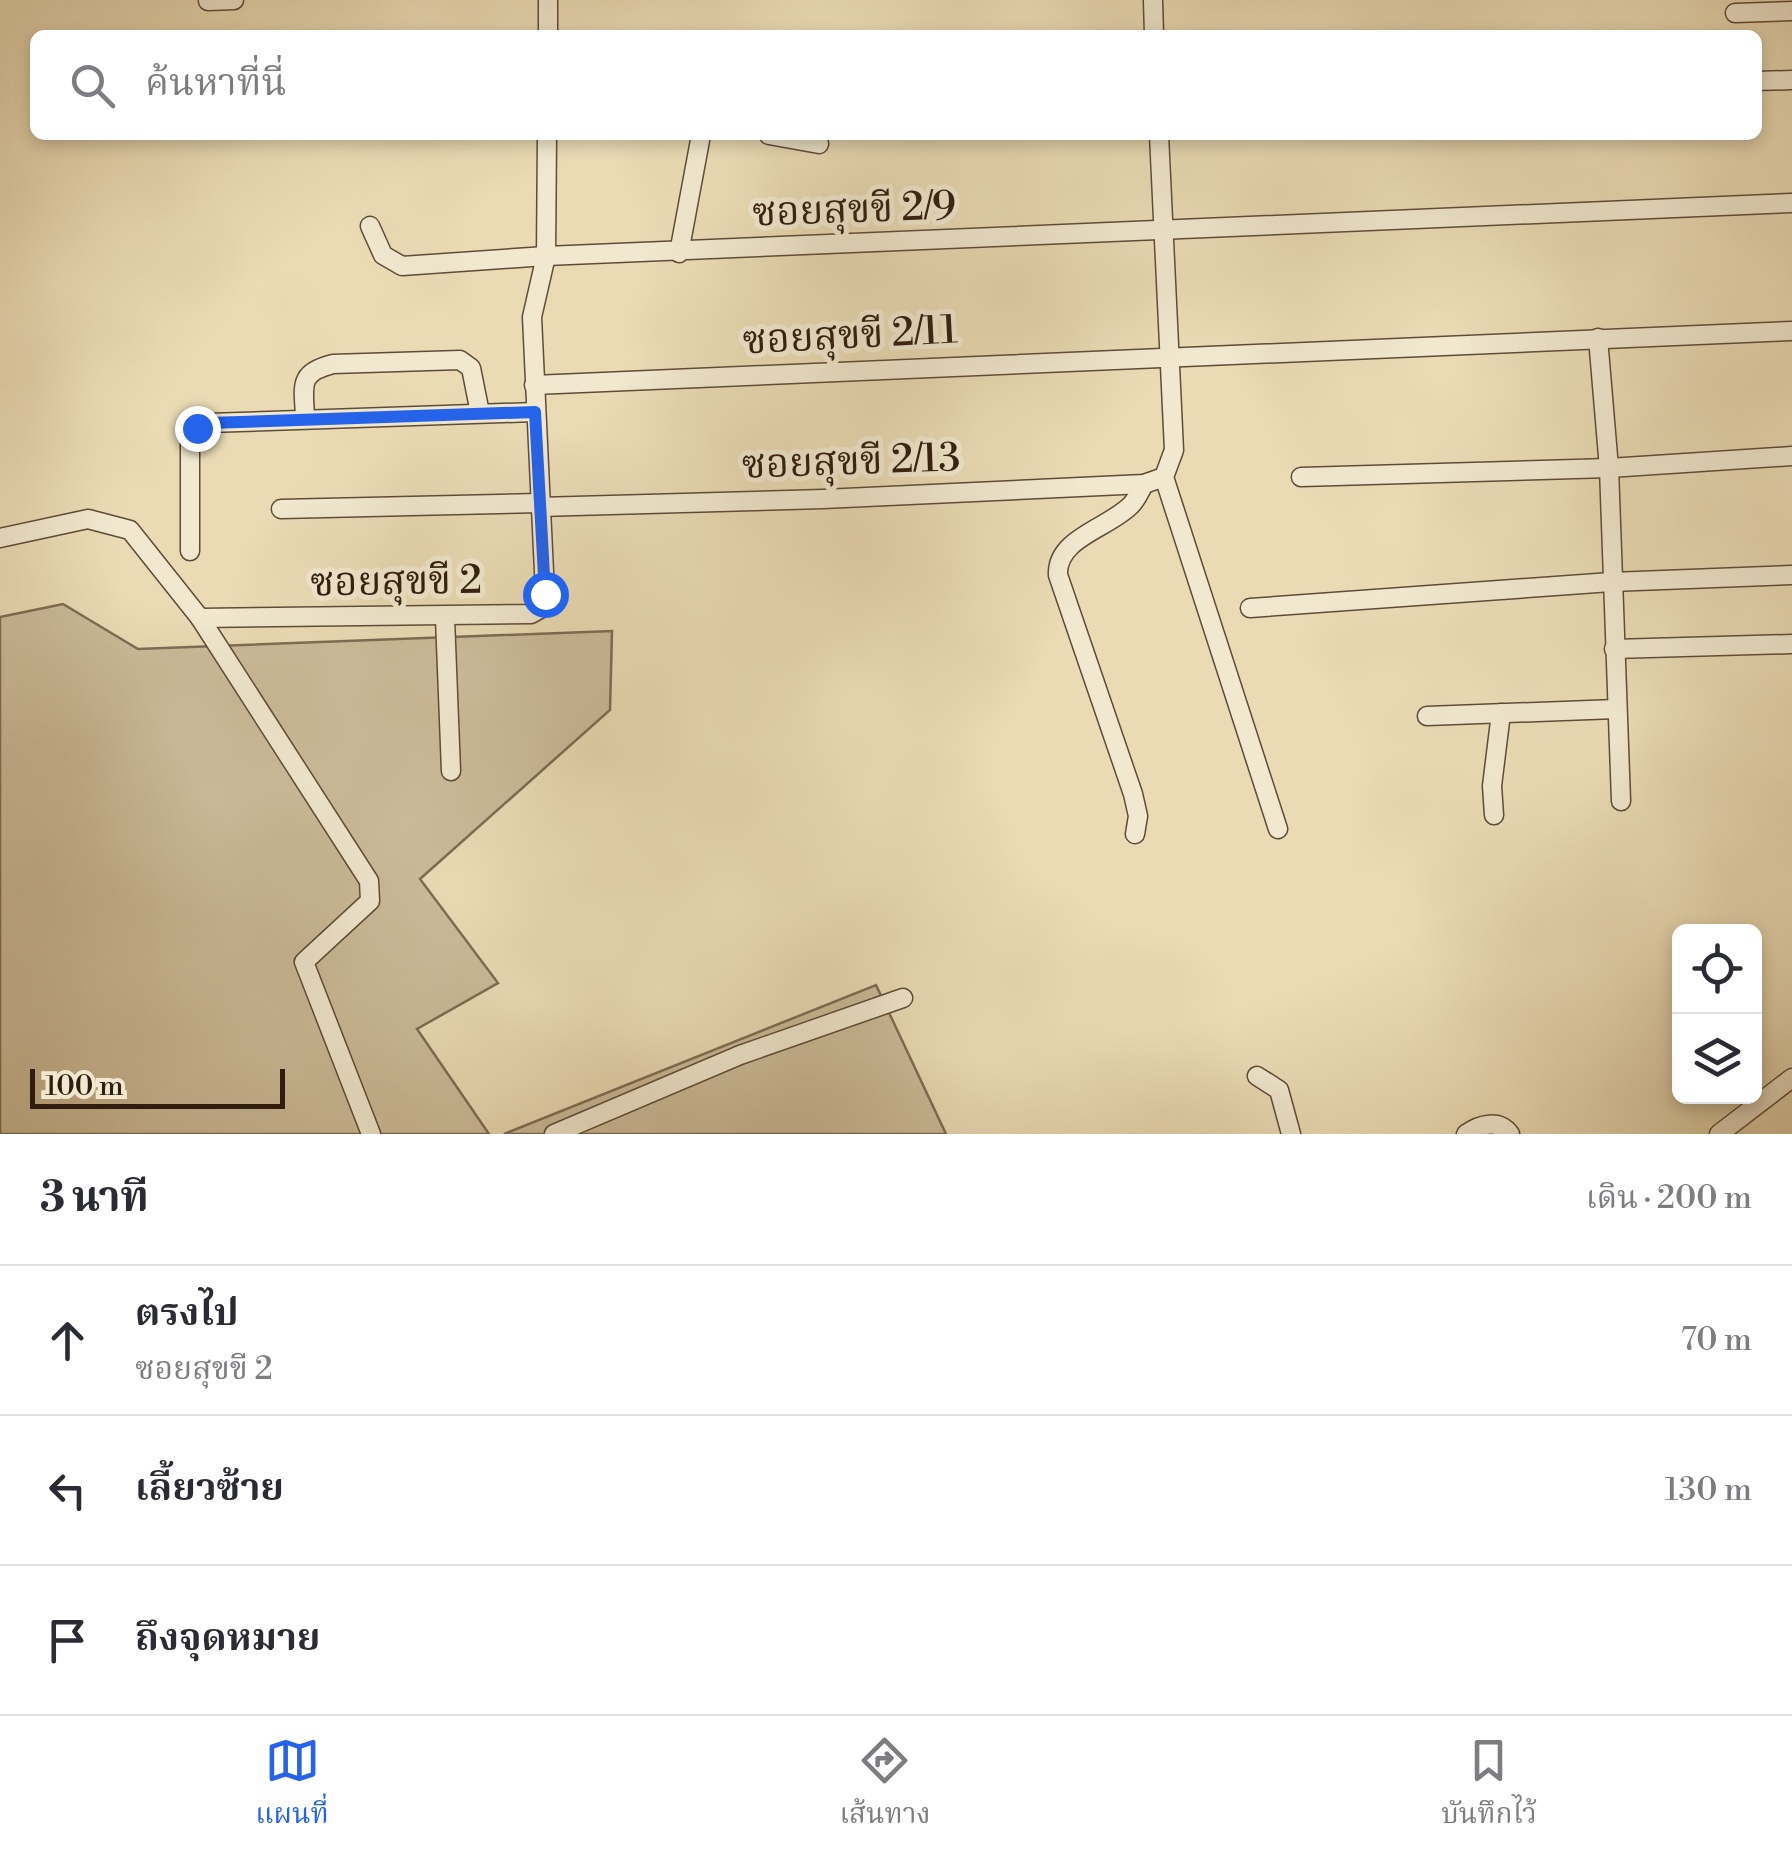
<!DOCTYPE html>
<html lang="th">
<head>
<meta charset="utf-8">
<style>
  body { margin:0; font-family:"Libre Bodoni","Noto Serif Thai",serif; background:#f7f7f7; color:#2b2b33 }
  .controls { position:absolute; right:30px; bottom:30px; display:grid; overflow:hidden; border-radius:15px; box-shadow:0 5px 15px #0003 }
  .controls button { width:90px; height:90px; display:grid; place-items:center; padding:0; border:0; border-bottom:2px solid #e1e1e2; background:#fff; color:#2b2b33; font:50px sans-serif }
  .scale { position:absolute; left:30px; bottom:25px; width:255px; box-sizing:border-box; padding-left:10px; border:5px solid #311d0f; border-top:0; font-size:28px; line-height:35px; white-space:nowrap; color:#311d0f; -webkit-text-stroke:8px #f1e8cf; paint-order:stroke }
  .stop { position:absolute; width:30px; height:30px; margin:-22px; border:8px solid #2563eb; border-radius:50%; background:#fff }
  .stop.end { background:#2563eb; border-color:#fff; box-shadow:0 2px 10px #0008 }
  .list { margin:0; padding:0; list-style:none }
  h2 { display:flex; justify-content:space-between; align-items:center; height:130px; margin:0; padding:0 40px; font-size:42px }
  h2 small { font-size:32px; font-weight:400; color:#7c7c81 }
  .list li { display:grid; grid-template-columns:65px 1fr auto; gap:30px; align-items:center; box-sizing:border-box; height:150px; padding:0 40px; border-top:2px solid #e1e1e2 }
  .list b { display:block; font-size:38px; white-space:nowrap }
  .list p { margin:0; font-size:32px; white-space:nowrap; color:#7c7c81 }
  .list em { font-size:32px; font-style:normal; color:#7c7c81 }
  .icon { flex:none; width:55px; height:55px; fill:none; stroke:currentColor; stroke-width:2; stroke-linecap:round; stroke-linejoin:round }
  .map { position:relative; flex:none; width:1792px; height:1134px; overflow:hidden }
  .search { position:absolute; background:#fff; box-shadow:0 5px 15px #0003; left:30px; right:30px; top:30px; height:110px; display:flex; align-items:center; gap:25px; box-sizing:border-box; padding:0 35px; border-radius:15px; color:#7c7c81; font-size:38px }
  .sheet { height:580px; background:#fff }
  nav { display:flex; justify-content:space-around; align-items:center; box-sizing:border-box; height:140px; border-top:2px solid #e1e1e2; background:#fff; font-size:28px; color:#7c7c81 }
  nav a { display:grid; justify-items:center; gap:5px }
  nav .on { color:#2563eb }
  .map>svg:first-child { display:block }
  .green { fill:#cbbb99; stroke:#7e6c54; stroke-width:2.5 }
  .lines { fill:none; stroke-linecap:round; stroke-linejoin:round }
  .minor-casing { stroke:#5f4c38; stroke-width:21 }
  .minor { stroke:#f1e8cf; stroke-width:18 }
  .route { stroke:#2563eb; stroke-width:12 }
  .labels { text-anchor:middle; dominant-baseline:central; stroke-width:10; stroke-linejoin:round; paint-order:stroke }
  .street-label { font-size:40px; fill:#311d0f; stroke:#f1e8cf }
</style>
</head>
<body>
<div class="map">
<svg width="1792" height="1134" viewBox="0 0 1792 1134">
  <rect width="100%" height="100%" fill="#eadbb5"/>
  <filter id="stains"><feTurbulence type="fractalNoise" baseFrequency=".002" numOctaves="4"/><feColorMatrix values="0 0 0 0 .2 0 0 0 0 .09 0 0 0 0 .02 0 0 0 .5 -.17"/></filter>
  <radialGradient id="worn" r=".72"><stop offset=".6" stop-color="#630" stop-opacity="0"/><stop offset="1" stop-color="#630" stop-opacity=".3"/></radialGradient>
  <g class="green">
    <path d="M 63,604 L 138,649 L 612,631 L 610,710 L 420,879 L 498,983 L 417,1029 L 489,1134 L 0,1134 L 0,617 Z"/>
    <path d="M 876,985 L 946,1134 L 504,1134 Z"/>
  </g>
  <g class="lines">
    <defs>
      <g id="minor">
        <path d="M 1153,0 L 1154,35"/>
        <path d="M 208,1 L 234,0"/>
        <path d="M 1735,13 L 1792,11"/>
        <path d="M 548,35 L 548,0"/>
        <path d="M 1757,81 L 1792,80"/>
        <path d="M 769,135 L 819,144"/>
        <path d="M 1159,135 L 1174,450 L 1164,477 L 1278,829"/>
        <path d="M 370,226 L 383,255 L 402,266 L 546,256 L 1792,203"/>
        <path d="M 679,253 L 701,135"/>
        <path d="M 1598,338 L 1609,468 L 1621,801"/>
        <path d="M 534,385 L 1792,331"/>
        <path d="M 305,418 C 304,386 297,373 333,364 L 460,360 L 471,368 L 480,413"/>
        <path d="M 1301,477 L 1609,468 L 1792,456"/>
        <path d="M 539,507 L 823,499 L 1144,484 L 1164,477"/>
        <path d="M 281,509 L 539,503"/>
        <path d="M 0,538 L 88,519 L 130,530 L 200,618 L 531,614 L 540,609 L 545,593 L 532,317 L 546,256 L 547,135"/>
        <path d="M 190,551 L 190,436 L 208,423 L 535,412"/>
        <path d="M 1250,608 L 1611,582 L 1792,575"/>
        <path d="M 200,618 L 369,881 L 370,901 L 304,962 L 371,1134"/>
        <path d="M 445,618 L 451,771"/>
        <path d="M 1614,649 L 1792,644"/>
        <path d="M 1427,716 L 1616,709"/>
        <path d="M 1494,815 L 1492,786 L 1501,713"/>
        <path d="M 1135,834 L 1138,816 L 1133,794 L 1058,575 C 1056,538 1109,528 1131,505 C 1137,499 1140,491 1144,484"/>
        <path d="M 1257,1076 L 1279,1090 L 1291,1134"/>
        <path d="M 554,1134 L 740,1055 L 903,998"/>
        <path d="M 1466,1134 C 1480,1124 1499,1119 1510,1134"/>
        <path d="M 1719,1134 L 1792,1078"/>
      </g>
    </defs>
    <use href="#minor" class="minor-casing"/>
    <use href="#minor" class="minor"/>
  </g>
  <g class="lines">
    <path class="route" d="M 197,428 L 208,423 L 535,412 L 545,594"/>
  </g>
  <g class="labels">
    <g class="street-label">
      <text transform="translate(854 210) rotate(-2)">ซอยสุขขี 2/9</text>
      <text transform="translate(850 336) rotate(-3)">ซอยสุขขี 2/11</text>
      <text transform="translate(851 462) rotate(-2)">ซอยสุขขี 2/13</text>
      <text transform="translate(396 582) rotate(-1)">ซอยสุขขี 2</text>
    </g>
  </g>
  <rect width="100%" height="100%" filter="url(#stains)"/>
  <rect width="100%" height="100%" fill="url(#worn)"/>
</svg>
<div class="controls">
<button><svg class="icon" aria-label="locate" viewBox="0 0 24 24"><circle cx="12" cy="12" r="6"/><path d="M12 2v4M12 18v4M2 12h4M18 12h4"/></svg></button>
<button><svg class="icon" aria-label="layers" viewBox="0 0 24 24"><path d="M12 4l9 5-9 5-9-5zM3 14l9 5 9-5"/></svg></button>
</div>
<div class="scale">100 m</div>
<div class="stop" style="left:545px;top:594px"></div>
<div class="stop end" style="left:197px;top:428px"></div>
<div class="search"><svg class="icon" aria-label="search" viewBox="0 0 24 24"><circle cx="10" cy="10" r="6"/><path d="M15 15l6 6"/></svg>ค้นหาที่นี่</div>
</div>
<section class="sheet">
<h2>3 นาที<small>เดิน · 200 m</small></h2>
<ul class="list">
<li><svg class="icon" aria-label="ahead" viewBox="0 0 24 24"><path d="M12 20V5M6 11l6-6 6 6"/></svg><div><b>ตรงไป</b><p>ซอยสุขขี 2</p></div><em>70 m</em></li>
<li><svg class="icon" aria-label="left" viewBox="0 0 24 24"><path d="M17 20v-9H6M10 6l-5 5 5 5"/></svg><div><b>เลี้ยวซ้าย</b></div><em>130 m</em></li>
<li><svg class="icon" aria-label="arrive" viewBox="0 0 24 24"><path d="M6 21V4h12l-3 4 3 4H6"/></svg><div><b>ถึงจุดหมาย</b></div></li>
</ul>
</section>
<nav>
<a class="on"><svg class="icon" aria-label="map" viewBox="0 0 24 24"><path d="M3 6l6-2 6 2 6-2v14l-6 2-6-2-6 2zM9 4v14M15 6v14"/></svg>แผนที่</a>
<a><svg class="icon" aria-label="directions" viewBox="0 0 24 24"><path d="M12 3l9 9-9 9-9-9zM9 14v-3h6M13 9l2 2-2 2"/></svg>เส้นทาง</a>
<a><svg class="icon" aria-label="saved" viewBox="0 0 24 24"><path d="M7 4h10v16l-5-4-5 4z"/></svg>บันทึกไว้</a>
</nav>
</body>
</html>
